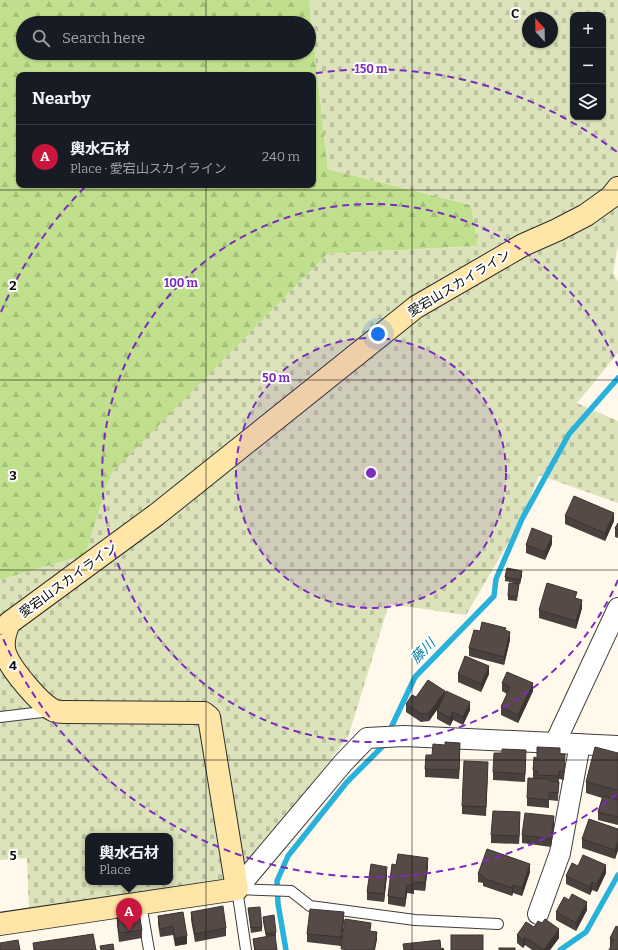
<!DOCTYPE html>
<html lang="en">
<head>
<meta charset="utf-8">
<style>
  body { margin:0; font-family:Bitter,"Noto Sans JP",serif; background:#20242c; color:#f1f3f6 }
  .controls { position:absolute; right:12px; top:12px; display:grid; overflow:hidden; border-radius:8px; box-shadow:0 1px 3px #0004 }
  .controls button { width:36px; height:36px; display:grid; place-items:center; padding:0; border:0; border-bottom:1px solid #363941; background:#171b24; color:#f1f3f6; font:20px sans-serif }
  .compass { position:absolute; left:522px; top:12px; width:36px; height:36px; border-radius:50%; background:#171b24; box-shadow:0 1px 3px #0004; rotate:338deg }
  .you { position:absolute; left:378px; top:334px; width:14px; height:14px; margin:-10px; border:3px solid #fff; border-radius:50%; background:#1a73e8; box-shadow:0 0 0 6px #1a73e833 }
  .badge { display:grid; place-items:center; width:26px; height:26px; border-radius:50%; background:#ca163c; color:#fff; font-size:13px; font-weight:700 }
  .pin { position:absolute; translate:-50% -33px; filter:drop-shadow(0 1px 2px #0008) }
  .pin::after { content:''; position:absolute; top:21px; width:14px; height:12px; background:inherit; clip-path:polygon(0 0,100% 0,50% 100%) }
  .popup { position:absolute; left:85px; top:833px; width:88px; height:52px; box-sizing:border-box; display:grid; place-content:center; border-radius:8px; background:#171b24; filter:drop-shadow(0 1px 3px #0005); font-size:13px; white-space:nowrap; color:#9ea1a6 }
  .popup b { font-size:15px; color:#f1f3f6 }
  .popup::after { content:''; position:absolute; left:50%; top:100%; margin-left:-8px; border:8px solid transparent; border-top-color:#171b24 }
  .list { margin:0; padding:0; list-style:none }
  h2 { display:flex; justify-content:space-between; align-items:center; height:52px; margin:0; padding:0 16px; font-size:17px }
  h2 small { font-size:13px; font-weight:400; color:#9ea1a6 }
  .list li { display:grid; grid-template-columns:26px 1fr auto; gap:12px; align-items:center; box-sizing:border-box; height:64px; padding:0 16px; border-top:1px solid #363941 }
  .list b { display:block; font-size:15px; white-space:nowrap }
  .list p { margin:0; font-size:13px; white-space:nowrap; color:#9ea1a6 }
  .list em { font-size:13px; font-style:normal; color:#9ea1a6 }
  .icon { flex:none; width:22px; height:22px; fill:none; stroke:currentColor; stroke-width:2; stroke-linecap:round; stroke-linejoin:round }
  .map { position:relative; flex:none; width:618px; height:950px; overflow:hidden }
  .search { position:absolute; background:#171b24; box-shadow:0 1px 3px #0004; left:16px; top:16px; width:300px; height:44px; display:flex; align-items:center; gap:10px; box-sizing:border-box; padding:0 14px; border-radius:22px; color:#9ea1a6; font-size:15px }
  .panel { position:absolute; background:#171b24; box-shadow:0 1px 3px #0004; left:16px; top:72px; width:300px; height:116px; border-radius:8px }
  .map>svg:first-child { display:block }
  .forest { fill:url(#forest-firs); fill-rule:evenodd }
  .cemetery { fill:url(#cemetery-stones); fill-rule:evenodd }
  .lines { fill:none; stroke-linecap:round; stroke-linejoin:round }
  .stream { stroke:#28b2db; stroke-width:5.5 }
  .lane-casing { stroke:#3f3f3f; stroke-width:12 }
  .street-casing { stroke:#3f3f3f; stroke-width:22 }
  .secondary-casing { stroke:#2e2e2e; stroke-width:24 }
  .lane { stroke:#fff; stroke-width:10 }
  .street { stroke:#fff; stroke-width:20 }
  .secondary { stroke:#ffe6a6; stroke-width:22 }
  .wall { fill:#4a403d }
  .shaded-wall { fill:#3c3432 }
  .building { fill:#564a47; stroke:#3c3432 }
  .grid { fill:none; stroke:#0c0c0c; stroke-width:1; stroke-opacity:0.55 }
  .ring { fill:none; stroke:#7b2cbf; stroke-width:2; stroke-dasharray:7 5 }
  .labels { text-anchor:middle; dominant-baseline:central; stroke-width:4; stroke-linejoin:round; paint-order:stroke }
  .street-label { font-size:13px; fill:#0c0c0c; stroke:#fff }
  .water-label { font-size:14px; font-style:italic; fill:#097eaa; stroke:#fff }
  .grid-label { font-size:13px; text-anchor:middle; font-weight:bold; fill:#0c0c0c; stroke:#fff; stroke-width:4; stroke-linejoin:round; paint-order:stroke }
  .centre { fill:#7b2cbf; stroke:#fff; stroke-width:2 }
  .ring-label { font-size:12px; text-anchor:middle; font-weight:bold; fill:#7b2cbf; stroke:#fff; stroke-width:4; stroke-linejoin:round; paint-order:stroke }
</style>
</head>
<body>
<div class="map">
<svg width="618" height="950" viewBox="0 0 618 950">
  <defs>
    <pattern id="forest-firs" width="22" height="20" patternUnits="userSpaceOnUse"><rect width="22" height="20" fill="#c0e08e"/><path d="M5 1l3.5 6h-7zM16 11l3.5 6h-7z" fill="#a4bf79"/></pattern>
    <pattern id="cemetery-stones" width="16" height="16" patternUnits="userSpaceOnUse"><rect width="16" height="16" fill="#dce3ba"/><path d="M2 7V4a2 2 0 0 1 4 0v3zM10 15v-3a2 2 0 0 1 4 0v3z" fill="#bcc29f"/></pattern>
  </defs>
  <rect width="100%" height="100%" fill="#fff8eb"/>
  <path class="forest" d="M 0,0 L 309,0 L 328,169 L 471,205 L 478,246 L 327,254 L 85,555 L 0,580 ZM 23,23 L 309,23 L 309,53 L 23,53 ZM 19,75 L 313,75 L 313,185 L 19,185 Z"/>
  <path class="cemetery" d="M 309,0 L 618,0 L 618,244 L 613,274 L 618,281 L 618,353 L 577,403 L 618,421 L 618,503 L 539,475 L 522,519 L 466,615 L 389,604 L 348,737 L 234,882 L 29,911 L 27,858 L 0,860 L 0,580 L 85,555 L 110,475 L 327,254 L 478,246 L 471,205 L 328,169 ZM 573,15 L 603,15 L 603,117 L 573,117 ZM 528,18 L 552,18 L 552,42 L 528,42 ZM 88,836 L 170,836 L 170,882 L 88,882 Z"/>
  <g class="lines">
    <g class="stream">
      <path d="M 389,732 L 415,677 L 494,596 L 496,579 L 522,519 L 569,434 L 618,378"/>
      <path d="M 286,950 L 278,904 L 277,881 L 288,856 L 347,782 L 383,746 L 385,742"/>
      <path d="M 560,950 L 586,932 L 618,875"/>
    </g>
    <defs>
      <g id="lane">
        <path d="M 0,717 L 51,711"/>
        <path d="M 141,904 L 149,950"/>
        <path d="M 246,950 L 237,889 L 291,891 L 310,906 L 415,920 L 498,924"/>
      </g>
      <g id="street">
        <path d="M 555,743 L 618,608"/>
        <path d="M 237,889 L 343,763 L 367,738 L 404,736 L 618,746"/>
        <path d="M 538,914 L 560,853 L 580,744"/>
      </g>
      <path id="secondary" d="M 0,924 L 237,889 L 209,717 L 204,713 L 65,712 C 61,712 56,712 53,710 C 39,703 10,668 5,653 C 2,643 5,632 9,623 L 156,515 L 416,307 L 523,245 L 557,230 L 586,215 L 611,197 L 618,188"/>
    </defs>
    <use href="#lane" class="lane-casing"/>
    <use href="#street" class="street-casing"/>
    <use href="#secondary" class="secondary-casing"/>
    <use href="#lane" class="lane"/>
    <use href="#street" class="street"/>
    <use href="#secondary" class="secondary"/>
  </g>
  <g class="wall">
    <path d="M 565,516 L 614,521 L 605,541 L 565,524 Z"/>
    <path d="M 618,523 L 618,538 L 615,537 L 615,528 Z"/>
    <path d="M 552,544 L 545,560 L 526,553 L 526,545 Z"/>
    <path d="M 522,575 L 520,584 L 519,584 L 517,601 L 508,600 L 508,596 L 514,583 L 505,581 L 505,577 Z"/>
    <path d="M 577,599 L 582,608 L 576,629 L 539,618 L 539,610 Z"/>
    <path d="M 480,631 L 506,631 L 510,640 L 504,665 L 469,656 L 469,648 Z"/>
    <path d="M 458,674 L 489,674 L 481,692 L 458,682 Z"/>
    <path d="M 502,683 L 533,691 L 518,723 L 501,715 L 501,707 L 507,694 L 502,691 Z"/>
    <path d="M 445,695 L 470,710 L 463,725 L 453,720 L 450,726 L 437,719 L 437,711 L 438,708 L 429,721 L 421,722 L 406,712 L 406,704 L 416,697 Z"/>
    <path d="M 460,751 L 459,779 L 425,777 L 425,769 L 432,755 Z"/>
    <path d="M 618,753 L 618,825 L 598,820 L 598,812 L 602,798 L 586,793 L 586,782 Z"/>
    <path d="M 560,754 L 565,762 L 564,780 L 559,779 L 558,801 L 549,800 L 549,808 L 527,806 L 527,798 L 533,778 L 533,770 L 537,758 Z"/>
    <path d="M 526,758 L 525,782 L 493,780 L 493,772 Z"/>
    <path d="M 488,770 L 486,816 L 462,814 L 462,806 Z"/>
    <path d="M 520,820 L 519,844 L 491,843 L 491,835 Z"/>
    <path d="M 554,824 L 551,847 L 522,843 L 522,835 Z"/>
    <path d="M 618,829 L 618,850 L 615,859 L 582,848 L 582,839 Z"/>
    <path d="M 396,865 L 428,866 L 425,891 L 414,890 L 414,894 L 407,893 L 405,907 L 388,904 L 388,896 Z"/>
    <path d="M 578,866 L 606,873 L 597,892 L 592,890 L 590,895 L 566,884 L 566,876 Z"/>
    <path d="M 530,872 L 522,896 L 513,893 L 512,896 L 483,886 L 483,883 L 478,882 L 478,874 Z"/>
    <path d="M 387,875 L 384,902 L 367,900 L 367,892 Z"/>
    <path d="M 248,908 L 262,927 L 262,931 L 251,933 Z"/>
    <path d="M 587,910 L 576,931 L 556,920 L 556,912 Z"/>
    <path d="M 183,912 L 187,944 L 175,946 L 173,935 L 160,937 L 158,924 L 158,916 Z"/>
    <path d="M 191,912 L 226,928 L 226,936 L 195,942 L 191,920 Z"/>
    <path d="M 117,917 L 142,930 L 142,938 L 119,942 L 117,925 Z"/>
    <path d="M 263,917 L 276,932 L 276,936 L 275,937 L 277,950 L 254,950 L 253,939 L 266,937 L 263,921 Z"/>
    <path d="M 344,921 L 341,946 L 307,942 L 307,934 Z"/>
    <path d="M 534,927 L 559,938 L 550,950 L 532,950 L 525,945 L 523,948 L 517,943 L 517,935 Z"/>
    <path d="M 618,927 L 618,950 L 610,948 L 610,938 Z"/>
  </g>
  <g class="shaded-wall">
    <path d="M 614,513 L 614,521 L 605,541 L 605,533 Z"/>
    <path d="M 552,536 L 552,544 L 545,560 L 545,552 Z"/>
    <path d="M 522,571 L 522,575 L 520,584 L 520,580 Z"/>
    <path d="M 582,600 L 582,608 L 576,629 L 576,621 Z"/>
    <path d="M 510,632 L 510,640 L 504,665 L 504,657 Z"/>
    <path d="M 489,666 L 489,674 L 481,692 L 481,684 Z"/>
    <path d="M 533,683 L 533,691 L 518,723 L 518,715 Z"/>
    <path d="M 445,691 L 445,699 L 429,721 L 429,713 Z"/>
    <path d="M 470,702 L 470,710 L 463,725 L 463,717 Z"/>
    <path d="M 453,712 L 453,720 L 450,726 L 450,718 Z"/>
    <path d="M 460,743 L 460,751 L 459,779 L 459,770 Z"/>
    <path d="M 520,812 L 520,820 L 519,844 L 519,836 Z"/>
    <path d="M 554,816 L 554,824 L 551,847 L 551,839 Z"/>
    <path d="M 618,842 L 618,850 L 615,859 L 615,850 Z"/>
    <path d="M 428,858 L 428,866 L 425,891 L 425,883 Z"/>
    <path d="M 530,864 L 530,872 L 522,896 L 522,888 Z"/>
    <path d="M 606,865 L 606,873 L 597,892 L 597,884 Z"/>
    <path d="M 387,867 L 387,875 L 384,902 L 384,894 Z"/>
    <path d="M 592,882 L 592,890 L 590,895 L 590,887 Z"/>
    <path d="M 407,885 L 407,893 L 405,907 L 405,899 Z"/>
    <path d="M 513,885 L 513,893 L 512,896 L 512,888 Z"/>
    <path d="M 587,902 L 587,910 L 576,931 L 576,923 Z"/>
    <path d="M 344,912 L 344,921 L 341,946 L 341,937 Z"/>
    <path d="M 559,929 L 559,938 L 550,950 L 544,950 Z"/>
    <path d="M 377,932 L 377,940 L 375,950 L 374,950 Z"/>
    <path d="M 187,936 L 187,944 L 175,946 L 175,938 Z"/>
    <path d="M 525,937 L 525,945 L 523,948 L 523,940 Z"/>
  </g>
  <g class="building">
    <path d="M 574,496 L 614,513 L 605,533 L 565,516 Z"/>
    <path d="M 618,523 L 618,530 L 615,528 Z"/>
    <path d="M 532,528 L 552,536 L 545,552 L 526,545 Z"/>
    <path d="M 507,568 L 522,571 L 520,580 L 505,577 Z"/>
    <path d="M 509,583 L 519,584 L 517,597 L 508,596 Z"/>
    <path d="M 547,583 L 577,592 L 575,598 L 582,600 L 576,621 L 539,610 Z"/>
    <path d="M 482,622 L 506,628 L 505,630 L 510,632 L 504,657 L 469,648 L 474,630 L 480,631 Z"/>
    <path d="M 465,656 L 489,666 L 481,684 L 458,674 Z"/>
    <path d="M 507,672 L 533,683 L 518,715 L 501,707 L 510,687 L 502,683 Z"/>
    <path d="M 428,680 L 445,691 L 429,713 L 421,714 L 406,704 L 412,695 L 416,697 Z"/>
    <path d="M 446,691 L 470,702 L 463,717 L 453,712 L 450,718 L 437,711 Z"/>
    <path d="M 445,742 L 460,743 L 459,770 L 425,769 L 426,755 L 432,755 L 433,744 L 445,745 Z"/>
    <path d="M 537,747 L 560,748 L 560,754 L 565,754 L 564,772 L 559,771 L 559,776 L 537,775 L 538,771 L 533,770 L 534,757 L 537,758 Z"/>
    <path d="M 595,747 L 618,753 L 618,790 L 586,782 Z"/>
    <path d="M 502,749 L 526,750 L 525,774 L 493,772 L 494,753 L 502,753 Z"/>
    <path d="M 464,761 L 488,762 L 486,807 L 462,806 Z"/>
    <path d="M 528,778 L 550,779 L 550,781 L 559,782 L 558,793 L 549,792 L 549,800 L 527,798 Z"/>
    <path d="M 603,796 L 618,800 L 618,817 L 598,812 Z"/>
    <path d="M 493,811 L 520,812 L 519,836 L 491,835 Z"/>
    <path d="M 525,813 L 554,816 L 551,839 L 522,835 Z"/>
    <path d="M 589,819 L 618,829 L 618,842 L 615,850 L 582,839 Z"/>
    <path d="M 487,849 L 530,864 L 522,888 L 513,885 L 512,888 L 483,878 L 483,876 L 478,874 Z"/>
    <path d="M 398,854 L 428,858 L 425,883 L 414,882 L 414,885 L 407,885 L 405,899 L 388,896 L 392,864 L 396,865 Z"/>
    <path d="M 583,855 L 606,865 L 597,884 L 592,882 L 590,887 L 566,876 L 572,863 L 578,866 Z"/>
    <path d="M 371,864 L 387,867 L 384,894 L 367,892 Z"/>
    <path d="M 572,894 L 587,902 L 576,923 L 556,912 L 564,897 L 569,900 Z"/>
    <path d="M 223,906 L 226,928 L 195,934 L 191,912 Z"/>
    <path d="M 260,907 L 262,927 L 251,928 L 248,908 Z"/>
    <path d="M 310,909 L 344,912 L 341,937 L 307,934 Z"/>
    <path d="M 183,912 L 187,936 L 175,938 L 173,926 L 160,929 L 158,916 Z"/>
    <path d="M 139,913 L 142,930 L 119,933 L 117,917 Z"/>
    <path d="M 274,915 L 276,932 L 266,934 L 263,917 Z"/>
    <path d="M 345,919 L 371,923 L 370,931 L 377,932 L 374,950 L 350,950 L 341,949 Z"/>
    <path d="M 545,919 L 559,929 L 544,950 L 525,937 L 523,940 L 517,935 L 526,922 L 534,927 L 538,921 L 542,923 Z"/>
    <path d="M 616,926 L 618,927 L 618,950 L 609,950 L 614,940 L 610,938 Z"/>
    <path d="M 93,934 L 96,950 L 34,950 L 33,943 Z"/>
    <path d="M 275,935 L 277,950 L 255,950 L 253,939 Z"/>
    <rect x="451" y="935" width="32" height="15"/>
    <path d="M 18,940 L 20,950 L 0,950 L 0,943 Z"/>
    <path d="M 440,940 L 441,949 L 443,948 L 444,950 L 404,950 L 403,944 Z"/>
    <path d="M 113,944 L 114,950 L 101,950 L 100,946 Z"/>
    <rect x="499" y="948" width="16" height="2"/>
  </g>
  <path class="grid" d="M 206,0 L 206,23M 412,0 L 412,950M 206,53 L 206,75M 206,185 L 206,950M 0,190 L 618,190M 0,380 L 618,380M 0,570 L 618,570M 0,760 L 618,760"/>
  <circle cx="371" cy="473" r="135" fill="#7b2cbf" fill-opacity=".12"/>
  <g class="ring">
    <circle cx="371" cy="473" r="135"/>
    <path d="M618 580A269 269 0 1 1 618 366"/>
    <path d="M617 794A404 404 0 0 1 1 634M1 312A404 404 0 0 1 85 187M304 75A404 404 0 0 1 617 152"/>
  </g>
  <g class="labels">
    <g class="street-label">
      <text transform="translate(459 283) rotate(-31)">愛宕山スカイライン</text>
      <text transform="translate(68 580) rotate(-36)">愛宕山スカイライン</text>
    </g>
    <g class="water-label">
      <text transform="translate(423 651) rotate(-46)">藤川</text>
    </g>
  </g>
  <g class="grid-label">
    <text x="515" y="18">C</text>
    <text x="13" y="290">2</text>
    <text x="13" y="480">3</text>
    <text x="13" y="670">4</text>
    <text x="13" y="860">5</text>
  </g>
  <circle cx="371" cy="473" r="6" class="centre"/>
  <g class="ring-label">
    <text x="371" y="73">150 m</text>
    <text x="181" y="287">100 m</text>
    <text x="276" y="382">50 m</text>
  </g>
</svg>
<div class="controls">
<button>+</button>
<button>−</button>
<button><svg class="icon" aria-label="layers" viewBox="0 0 24 24"><path d="M12 4l9 5-9 5-9-5zM3 14l9 5 9-5"/></svg></button>
</div>
<svg class="compass" viewBox="-18 -18 36 36"><path d="M0-13l5 13h-10z" fill="#e53935"/><path d="M0 13l5-13h-10z" fill="#9ea1a6"/></svg>
<div class="you"></div>
<div class="pin badge" style="left:129px;top:931px">A</div>
<div class="popup"><b>輿水石材</b>Place</div>
<div class="search"><svg class="icon" aria-label="search" viewBox="0 0 24 24"><circle cx="10" cy="10" r="6"/><path d="M15 15l6 6"/></svg>Search here</div>
<section class="panel">
<h2>Nearby<small></small></h2>
<ul class="list">
<li><span class="badge">A</span><div><b>輿水石材</b><p>Place · 愛宕山スカイライン</p></div><em>240 m</em></li>
</ul>
</section>
</div>
</body>
</html>
